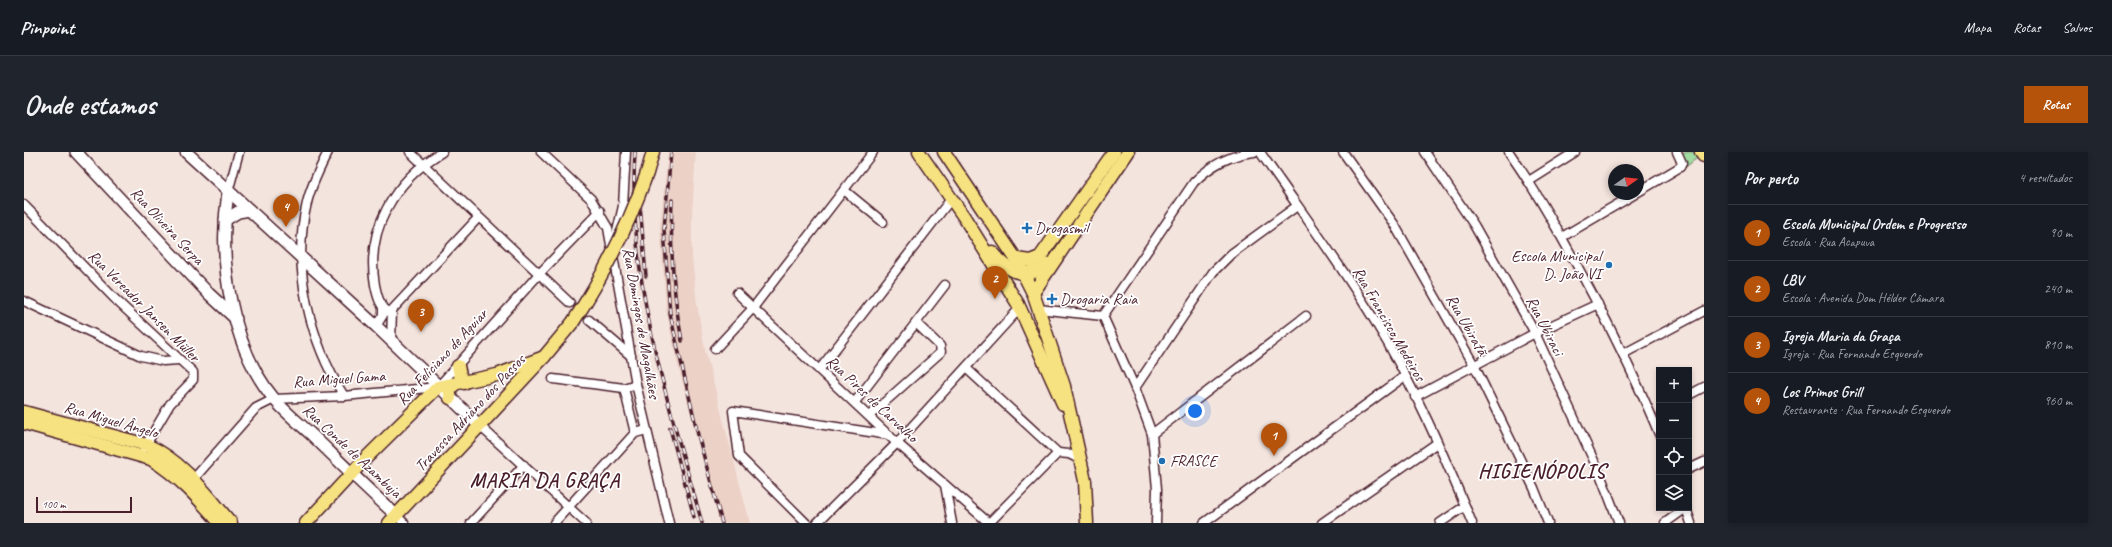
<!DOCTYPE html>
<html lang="pt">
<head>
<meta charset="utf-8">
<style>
  body { margin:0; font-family:Caveat,sans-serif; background:#20242c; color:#f1f3f6 }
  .controls { position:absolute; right:12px; bottom:12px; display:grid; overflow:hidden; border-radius:0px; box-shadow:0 2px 6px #0003 }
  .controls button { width:36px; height:36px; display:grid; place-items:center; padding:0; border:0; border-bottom:1px solid #363941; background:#171b24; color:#f1f3f6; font:20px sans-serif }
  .compass { position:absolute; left:1584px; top:12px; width:36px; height:36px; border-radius:50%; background:#171b24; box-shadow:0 2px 6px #0003; rotate:75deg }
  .scale { position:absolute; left:12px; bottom:10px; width:96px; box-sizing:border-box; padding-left:4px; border:2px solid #4a1f2b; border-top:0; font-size:11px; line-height:14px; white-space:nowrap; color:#4a1f2b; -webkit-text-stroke:3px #fff; paint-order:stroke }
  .you { position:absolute; left:1171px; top:259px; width:14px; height:14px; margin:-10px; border:3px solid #fff; border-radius:50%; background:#1a73e8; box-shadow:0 0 0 6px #1a73e833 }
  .badge { display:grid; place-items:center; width:26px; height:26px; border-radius:50%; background:#b45309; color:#fff; font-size:13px; font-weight:700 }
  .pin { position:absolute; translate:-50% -33px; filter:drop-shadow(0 1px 2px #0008) }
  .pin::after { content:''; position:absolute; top:21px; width:14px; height:12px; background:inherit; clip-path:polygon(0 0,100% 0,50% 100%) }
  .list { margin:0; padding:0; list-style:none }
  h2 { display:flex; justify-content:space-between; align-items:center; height:52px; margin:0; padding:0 16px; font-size:17px }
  h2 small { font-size:13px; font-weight:400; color:#9ea1a6 }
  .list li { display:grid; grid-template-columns:26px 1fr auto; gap:12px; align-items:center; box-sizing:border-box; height:56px; padding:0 16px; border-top:1px solid #363941 }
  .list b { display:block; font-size:15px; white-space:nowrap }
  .list p { margin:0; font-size:13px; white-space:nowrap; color:#9ea1a6 }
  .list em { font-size:13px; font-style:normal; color:#9ea1a6 }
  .icon { flex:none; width:22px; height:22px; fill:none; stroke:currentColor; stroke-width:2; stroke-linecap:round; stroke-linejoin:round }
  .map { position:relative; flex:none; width:1680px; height:371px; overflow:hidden; border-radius:0px }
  header { display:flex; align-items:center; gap:24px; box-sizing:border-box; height:56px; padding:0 20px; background:#171b24; border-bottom:1px solid #363941 }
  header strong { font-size:19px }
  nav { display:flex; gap:22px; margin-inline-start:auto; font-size:14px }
  .intro { display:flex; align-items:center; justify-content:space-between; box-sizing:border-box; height:96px; padding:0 24px }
  h1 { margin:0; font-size:28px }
  .button { padding:10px 18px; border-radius:0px; background:#b45309; color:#fff; font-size:14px; font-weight:700 }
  main { display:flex; gap:24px; padding:0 24px }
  aside { flex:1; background:#171b24; border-radius:0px; box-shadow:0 2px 6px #0003 }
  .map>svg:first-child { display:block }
  .built { fill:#ecd1c7 }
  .green { fill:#a0dba1; stroke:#757d66 }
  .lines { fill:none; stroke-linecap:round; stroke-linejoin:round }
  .street-casing { stroke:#4a1f2b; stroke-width:11 }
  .secondary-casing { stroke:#4a1f2b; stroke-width:14 }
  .primary-casing { stroke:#4a1f2b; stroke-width:15 }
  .highway-casing { stroke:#4a1f2b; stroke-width:17 }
  .street { stroke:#fff; stroke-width:8 }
  .secondary { stroke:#fff; stroke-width:11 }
  .primary { stroke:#f7e281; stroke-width:12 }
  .highway { stroke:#f7e281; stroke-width:14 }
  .rail-casing { stroke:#4a1f2b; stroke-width:3.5 }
  .rail { stroke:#fff; stroke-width:2; stroke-dasharray:6; stroke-linecap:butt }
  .primary-bridge-casing { stroke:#4a1f2b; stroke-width:15; stroke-linecap:butt }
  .primary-bridge { stroke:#f7e281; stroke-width:12 }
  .poi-dot { fill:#1f6fb2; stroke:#fff; stroke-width:1.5 }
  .labels { text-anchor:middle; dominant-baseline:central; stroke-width:3.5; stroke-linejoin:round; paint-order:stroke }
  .street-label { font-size:16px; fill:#4a1f2b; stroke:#fff }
  .poi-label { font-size:16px; fill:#4a1f2b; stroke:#fff; text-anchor:start }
  .district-label { font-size:20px; font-weight:bold; letter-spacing:1px; fill:#4a1f2b; stroke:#fff }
</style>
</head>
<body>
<header>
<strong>Pinpoint</strong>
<nav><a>Mapa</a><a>Rotas</a><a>Salvos</a></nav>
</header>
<div class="intro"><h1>Onde estamos</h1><a class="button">Rotas</a></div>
<main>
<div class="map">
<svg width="1680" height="371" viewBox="0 0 1680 371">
  <rect width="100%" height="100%" fill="#f4e4de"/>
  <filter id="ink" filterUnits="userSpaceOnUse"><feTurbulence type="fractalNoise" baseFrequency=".025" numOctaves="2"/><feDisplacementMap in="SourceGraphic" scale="8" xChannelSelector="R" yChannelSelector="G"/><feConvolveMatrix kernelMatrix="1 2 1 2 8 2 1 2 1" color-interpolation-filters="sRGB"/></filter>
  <g filter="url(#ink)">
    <path class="built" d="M 644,0 L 672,0 L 668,62 L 668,105 L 673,152 L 681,198 L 726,371 L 696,371 L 651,202 L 642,156 L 636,75 Z"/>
    <path class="green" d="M 1654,0 L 1670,0 L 1673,6 L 1662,15 Z"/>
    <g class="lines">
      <defs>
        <g id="street">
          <path d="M 304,0 C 296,16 287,33 283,51 C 267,115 286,190 320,244"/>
          <path d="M 386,0 L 546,151"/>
          <path d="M 517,0 L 567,47 L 584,76 L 612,232 L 645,371"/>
          <path d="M 1236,0 C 1275,57 1317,112 1352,171 C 1390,234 1420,303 1448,371"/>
          <path d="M 1319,0 L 1370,72 L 1450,213 L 1510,336 L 1524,371"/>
          <path d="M 1401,0 L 1450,73 L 1511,181 L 1576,322 L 1595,371"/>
          <path d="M 1485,0 C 1523,55 1553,113 1584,172 C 1602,208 1620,245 1635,282"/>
          <path d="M 1505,29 L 1551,0"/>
          <path d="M 820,38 L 859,70"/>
          <path d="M 204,40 L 215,0"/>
          <path d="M 1614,40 L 1656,15 L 1658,11 L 1653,0"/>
          <path d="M 0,53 L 92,148 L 169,220 L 169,228 L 146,252 L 120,296"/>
          <path d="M 592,84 L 599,54 L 602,0"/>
          <path d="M 1538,85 L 1611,42"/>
          <path d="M 713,141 L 873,291 L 965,371"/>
          <path d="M 0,149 L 117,204 L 139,209 L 155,208"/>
          <path d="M 1014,157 L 1079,164"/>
          <path d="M 367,161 C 356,157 353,143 351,133 C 341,77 371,28 418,0"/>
          <path d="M 1079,164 L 1170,30 C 1187,13 1205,3 1230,0"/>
          <path d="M 1079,164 L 1111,236 L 1128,282 L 1133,337 L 1132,371"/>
          <path d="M 565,168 L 607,204"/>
          <path d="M 352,174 L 359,163 L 359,156"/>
          <path d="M 367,189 L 368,158 L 454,66"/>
          <path d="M 691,197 L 729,156 L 849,0"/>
          <path d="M 1599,202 L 1680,159"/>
          <path d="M 942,216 L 1034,301"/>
          <path d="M 796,217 L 927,47"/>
          <path d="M 529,227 L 600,236 L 612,232"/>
          <path d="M 600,236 L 611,281"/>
          <path d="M 1111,236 L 1189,120 L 1207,102 L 1273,54"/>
          <path d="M 1665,243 L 1680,235"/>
          <path d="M 1391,245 L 1511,181 L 1574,152"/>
          <path d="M 831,250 L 921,133"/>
          <path d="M 845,264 L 917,200 L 916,194 L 892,171"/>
          <path d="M 456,274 L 562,371"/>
          <path d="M 1128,282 L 1282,164"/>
          <path d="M 1665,317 L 1680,310"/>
          <path d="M 166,331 L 232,256 L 250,247 L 320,244 L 414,235 L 515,122 L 576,59"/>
          <path d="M 921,333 L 928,371"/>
          <path d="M 1662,356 L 1667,371"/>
          <path d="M 372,363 L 380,371"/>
          <path d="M 447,371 L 500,313"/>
          <path d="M 530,371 L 611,281 L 623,278"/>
          <path d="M 782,371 L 715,304 L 709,259 L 865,283"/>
          <path d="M 793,371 L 873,291 L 996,156"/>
          <path d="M 965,371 L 1034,301 L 1045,302 L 1057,308"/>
          <path d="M 1180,371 L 1381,224"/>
          <path d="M 1298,371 L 1413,291"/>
          <path d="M 1416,371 L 1441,354"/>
          <path d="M 1641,371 L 1662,356"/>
        </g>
        <g id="secondary">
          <path d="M 52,0 L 185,142 L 212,167"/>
          <path d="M 162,0 L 352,174 L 456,274"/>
          <path d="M 204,40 C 194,106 206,195 251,248 C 262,261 276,272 288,283 C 316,310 343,337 372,363"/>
          <path d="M 201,68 L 214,60 L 225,58"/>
        </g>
        <g id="primary">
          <path d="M 895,0 L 940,65 L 994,152 L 1039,252"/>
          <path d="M 920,0 L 992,107 L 1009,141 L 1040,234 L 1061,329 L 1063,371"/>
          <path d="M 623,21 L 629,0"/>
          <path d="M 968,100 C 986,121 1001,129 1025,112"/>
          <path d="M 992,107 L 1006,109 L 1016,105 L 1090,0"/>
          <path d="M 1009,141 L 1104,0"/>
          <path d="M 434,214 L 436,223 L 440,231"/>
          <path d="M 426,246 L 426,237 L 431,232"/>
          <path d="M 0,260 L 123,293 C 159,309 182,342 207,371"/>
          <path d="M 0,271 L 127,307 C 155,324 175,347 196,371"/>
          <path d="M 282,371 L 342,306 L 414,235 L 473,223 L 520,205"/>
          <path d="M 365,371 L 520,205 L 549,170"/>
        </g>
        <path id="highway" d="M 1678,0 L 1680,3"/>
      </defs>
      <use href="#street" class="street-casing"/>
      <use href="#secondary" class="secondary-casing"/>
      <use href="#primary" class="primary-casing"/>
      <use href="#highway" class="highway-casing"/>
      <use href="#street" class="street"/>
      <use href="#secondary" class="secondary"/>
      <use href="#primary" class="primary"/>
      <use href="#highway" class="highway"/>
      <defs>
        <g id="rail">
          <path d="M 611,0 C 603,129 644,248 678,371"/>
          <path d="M 647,0 L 640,77 L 646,162 L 674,283 L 698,371"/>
          <path d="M 648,48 C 646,95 649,142 658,189"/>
          <path d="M 616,52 L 622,124"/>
          <path d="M 646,276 L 670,365"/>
        </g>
      </defs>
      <use href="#rail" class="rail-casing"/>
      <use href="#rail" class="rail"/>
      <defs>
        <path id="primary-bridge" d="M 549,170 C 580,123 604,75 623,21"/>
      </defs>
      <use href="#primary-bridge" class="primary-bridge-casing"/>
      <use href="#primary-bridge" class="primary-bridge"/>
    </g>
  </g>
  <g class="poi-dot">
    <path d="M1001 70h4v4h4v4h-4v4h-4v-4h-4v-4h4z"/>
    <circle cx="1585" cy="113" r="4"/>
    <path d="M1026 141h4v4h4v4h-4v4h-4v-4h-4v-4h4z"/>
    <circle cx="1138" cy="309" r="4"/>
  </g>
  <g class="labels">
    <g class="street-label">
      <text transform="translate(143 74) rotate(47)">Rua Oliveira Serpa</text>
      <text transform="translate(120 154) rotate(45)">Rua Vereador Jansen Müller</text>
      <text transform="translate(617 171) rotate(80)">Rua Domingos de Magalhães</text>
      <text transform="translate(1365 172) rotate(60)">Rua Francisco Medeiros</text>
      <text transform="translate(1443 173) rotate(60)">Rua Ubiratã</text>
      <text transform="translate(1521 174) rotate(63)">Rua Ubiraci</text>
      <text transform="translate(418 205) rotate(-47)">Rua Feliciano de Aguiar</text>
      <text transform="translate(315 227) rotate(-4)">Rua Miguel Gama</text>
      <text transform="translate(848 247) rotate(43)">Rua Pires de Carvalho</text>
      <text transform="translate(446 261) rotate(-47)">Travessa Adriano dos Passos</text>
      <text transform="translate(87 268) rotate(16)">Rua Miguel Ângelo</text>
      <text transform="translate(328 299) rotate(43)">Rua Conde de Azambuja</text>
    </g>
    <g class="poi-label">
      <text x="1011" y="76">Drogasmil</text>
      <text x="1577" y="104" text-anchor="end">Escola Municipal<tspan x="1577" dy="18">D. João VI</tspan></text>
      <text x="1036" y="147">Drogaria Raia</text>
      <text x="1146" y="309">FRASCE</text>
    </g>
    <g class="district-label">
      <text x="1518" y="319">HIGIENÓPOLIS</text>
      <text x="521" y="328">MARIA DA GRAÇA</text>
    </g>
  </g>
</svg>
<div class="controls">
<button>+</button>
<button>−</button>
<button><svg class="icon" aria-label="locate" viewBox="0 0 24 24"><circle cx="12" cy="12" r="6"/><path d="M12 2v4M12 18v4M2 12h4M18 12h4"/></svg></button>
<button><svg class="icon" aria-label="layers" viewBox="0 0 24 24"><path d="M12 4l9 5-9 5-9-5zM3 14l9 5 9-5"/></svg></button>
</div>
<svg class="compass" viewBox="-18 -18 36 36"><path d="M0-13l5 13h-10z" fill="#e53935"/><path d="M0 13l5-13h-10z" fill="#9ea1a6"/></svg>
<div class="scale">100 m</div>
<div class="you"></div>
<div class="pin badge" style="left:1250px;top:304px">1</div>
<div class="pin badge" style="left:971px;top:147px">2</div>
<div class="pin badge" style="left:397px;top:180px">3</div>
<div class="pin badge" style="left:262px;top:75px">4</div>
</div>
<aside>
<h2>Por perto<small>4 resultados</small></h2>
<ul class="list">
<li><span class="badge">1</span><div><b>Escola Municipal Ordem e Progresso</b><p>Escola · Rua Acapuva</p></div><em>90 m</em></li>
<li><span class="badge">2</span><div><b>LBV</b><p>Escola · Avenida Dom Hélder Câmara</p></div><em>240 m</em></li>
<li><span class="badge">3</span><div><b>Igreja Maria da Graça</b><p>Igreja · Rua Fernando Esquerdo</p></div><em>810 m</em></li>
<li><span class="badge">4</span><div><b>Los Primos Grill</b><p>Restaurante · Rua Fernando Esquerdo</p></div><em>960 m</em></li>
</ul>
</aside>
</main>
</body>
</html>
